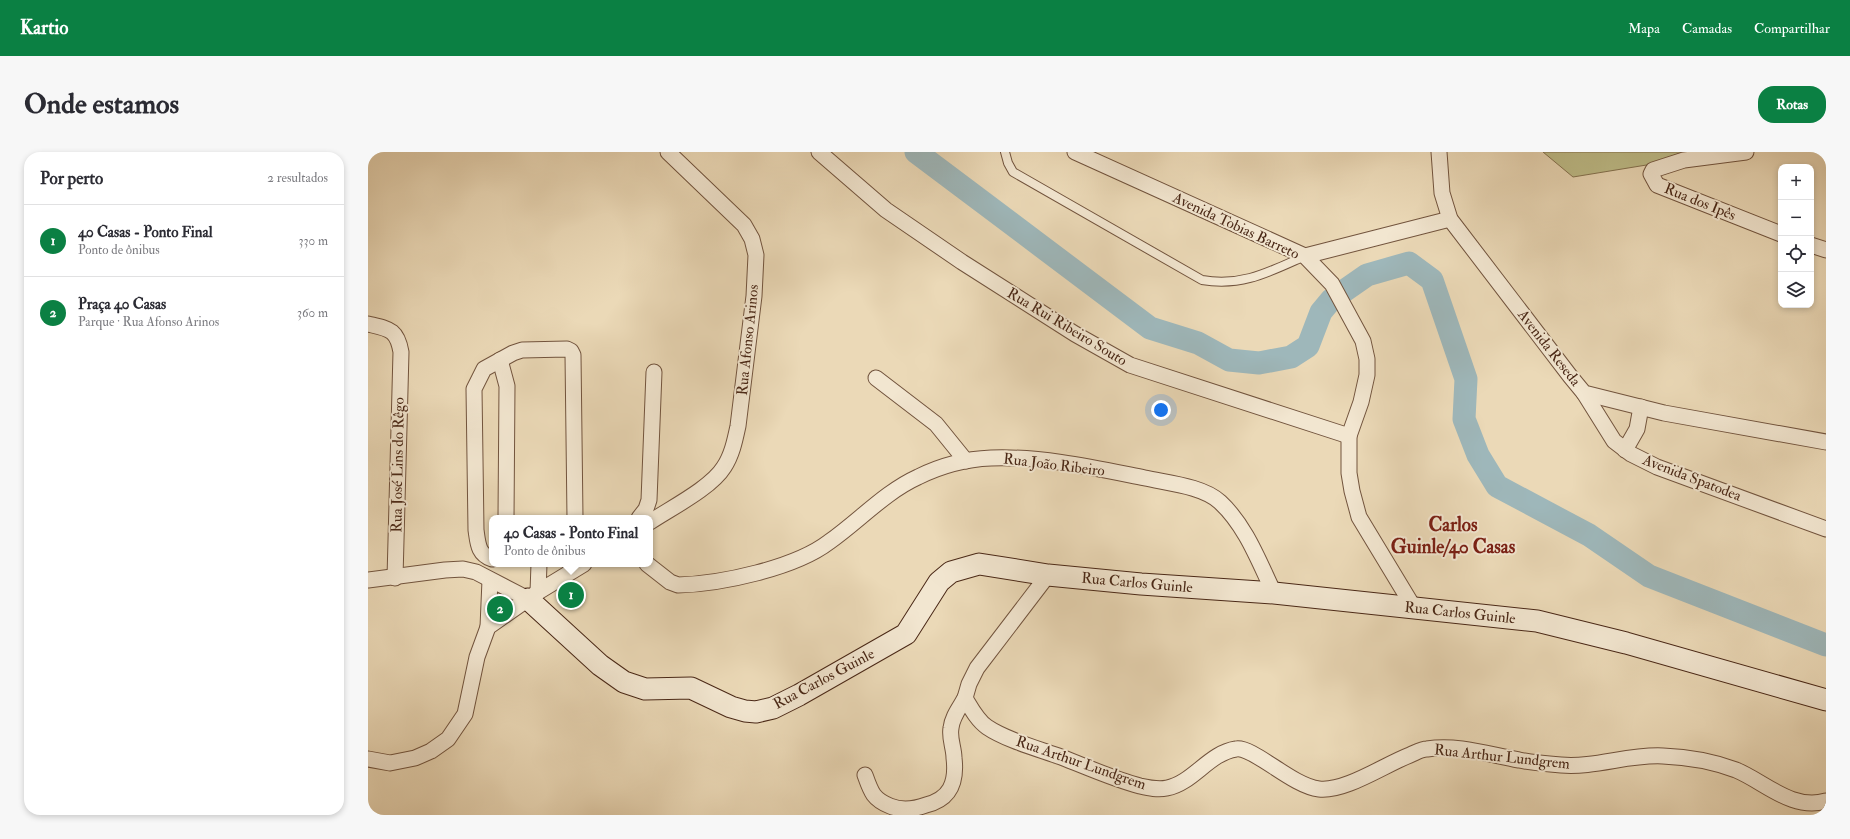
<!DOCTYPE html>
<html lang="pt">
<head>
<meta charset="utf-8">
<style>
  body { margin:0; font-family:"IM FELL Double Pica",serif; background:#f7f7f7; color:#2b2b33 }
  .controls { position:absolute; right:12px; top:12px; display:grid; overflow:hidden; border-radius:8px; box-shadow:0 2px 6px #0003 }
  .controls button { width:36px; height:36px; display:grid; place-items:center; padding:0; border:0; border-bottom:1px solid #e1e1e2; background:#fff; color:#2b2b33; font:20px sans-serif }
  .you { position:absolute; left:793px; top:258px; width:14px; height:14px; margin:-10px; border:3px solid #fff; border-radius:50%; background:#1a73e8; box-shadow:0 0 0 6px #1a73e833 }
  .badge { display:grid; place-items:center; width:26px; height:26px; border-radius:50%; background:#0b8043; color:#fff; font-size:13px; font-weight:700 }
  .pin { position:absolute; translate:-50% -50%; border:2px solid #fff; box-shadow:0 1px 4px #0006 }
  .popup { position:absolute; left:121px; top:363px; width:164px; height:52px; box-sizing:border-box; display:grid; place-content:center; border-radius:8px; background:#fff; filter:drop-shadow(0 1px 3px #0005); font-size:13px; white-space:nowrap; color:#7c7c81 }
  .popup b { font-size:15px; color:#2b2b33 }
  .popup::after { content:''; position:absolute; left:50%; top:100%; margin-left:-8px; border:8px solid transparent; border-top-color:#fff }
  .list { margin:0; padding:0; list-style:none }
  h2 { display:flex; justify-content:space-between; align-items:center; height:52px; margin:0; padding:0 16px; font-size:17px }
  h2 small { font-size:13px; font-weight:400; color:#7c7c81 }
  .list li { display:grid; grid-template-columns:26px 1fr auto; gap:12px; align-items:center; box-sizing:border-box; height:72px; padding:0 16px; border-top:1px solid #e1e1e2 }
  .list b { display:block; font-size:15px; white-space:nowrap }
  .list p { margin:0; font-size:13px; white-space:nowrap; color:#7c7c81 }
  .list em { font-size:13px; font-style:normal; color:#7c7c81 }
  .icon { flex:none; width:22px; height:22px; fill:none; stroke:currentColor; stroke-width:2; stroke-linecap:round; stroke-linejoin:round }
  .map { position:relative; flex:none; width:1458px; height:663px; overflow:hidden; border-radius:16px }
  header { display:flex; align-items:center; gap:24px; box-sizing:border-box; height:56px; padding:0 20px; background:#0b8043; color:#fff }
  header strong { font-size:19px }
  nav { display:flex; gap:22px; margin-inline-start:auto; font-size:14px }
  .intro { display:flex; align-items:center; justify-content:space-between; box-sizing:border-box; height:96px; padding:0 24px }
  h1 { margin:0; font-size:28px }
  .button { padding:10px 18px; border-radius:16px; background:#0b8043; color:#fff; font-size:14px; font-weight:700 }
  main { display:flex; gap:24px; padding:0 24px }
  aside { flex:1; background:#fff; border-radius:16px; box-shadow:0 2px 6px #0003 }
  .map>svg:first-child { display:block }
  .green { fill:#bebd89; stroke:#847250 }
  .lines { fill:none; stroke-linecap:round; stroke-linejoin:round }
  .river { stroke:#9eb7ba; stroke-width:23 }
  .lane-casing { stroke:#72543e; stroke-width:10 }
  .street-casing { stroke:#72543e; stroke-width:17 }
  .secondary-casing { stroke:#492716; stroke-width:23 }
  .lane { stroke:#f2e6d0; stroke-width:8 }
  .street { stroke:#f2e6d0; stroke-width:15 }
  .secondary { stroke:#f2e6d0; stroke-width:21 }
  .labels { text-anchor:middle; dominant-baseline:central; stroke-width:4; stroke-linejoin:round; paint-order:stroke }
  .street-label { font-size:15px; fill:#492716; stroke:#f2e6d0 }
  .district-label { font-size:19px; font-weight:bold; fill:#7a1f14; stroke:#f2e6d0 }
</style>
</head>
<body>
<header>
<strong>Kartio</strong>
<nav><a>Mapa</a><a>Camadas</a><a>Compartilhar</a></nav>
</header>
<div class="intro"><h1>Onde estamos</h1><a class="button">Rotas</a></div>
<main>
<aside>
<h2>Por perto<small>2 resultados</small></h2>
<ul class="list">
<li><span class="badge">1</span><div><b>40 Casas - Ponto Final</b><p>Ponto de ônibus</p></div><em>330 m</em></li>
<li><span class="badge">2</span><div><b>Praça 40 Casas</b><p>Parque · Rua Afonso Arinos</p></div><em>360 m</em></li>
</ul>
</aside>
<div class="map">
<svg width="1458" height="663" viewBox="0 0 1458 663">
  <rect width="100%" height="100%" fill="#ebd9b7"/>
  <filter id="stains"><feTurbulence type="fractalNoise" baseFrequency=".005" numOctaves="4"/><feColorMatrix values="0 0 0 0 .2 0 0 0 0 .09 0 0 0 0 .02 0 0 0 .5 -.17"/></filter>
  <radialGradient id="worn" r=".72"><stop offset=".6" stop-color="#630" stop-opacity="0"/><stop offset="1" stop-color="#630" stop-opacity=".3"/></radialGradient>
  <g class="green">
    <path d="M 1175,0 L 1358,0 L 1205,25 Z"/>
    <path d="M 128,436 L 154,447 L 124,466 Z"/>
  </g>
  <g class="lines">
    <path class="river" d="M 548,0 L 782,176 L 830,191 L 861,208 L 891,211 L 923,205 L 940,194 L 953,160 L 963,148 L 999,123 L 1041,111 L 1064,128 L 1098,227 L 1096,267 L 1110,303 L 1129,334 L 1221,383 L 1281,424 L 1458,493"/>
    <defs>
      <path id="lane" d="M 637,0 L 640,11 L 645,20 L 834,128 C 874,135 901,120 937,104"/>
      <g id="street">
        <path d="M 451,0 L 518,58 L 594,110 L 707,182 L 762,213 L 981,284"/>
        <path d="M 707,0 L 937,104 L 964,132 L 995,189 L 999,207 L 999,223 L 993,250 L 981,284 L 981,321 L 984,339 L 991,365 L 1046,456"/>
        <path d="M 1071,0 L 1074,41 L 1082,67 L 1202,224 L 1216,241 L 1296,261 L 1458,290"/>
        <path d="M 1378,0 L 1316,8 L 1285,18 L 1283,22 L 1289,33 L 1413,82"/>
        <path d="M 1443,93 L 1458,98"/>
        <path d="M 937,104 L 1082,67"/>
        <path d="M 0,172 C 21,177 29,177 33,200 L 27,426"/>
        <path d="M 132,208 L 139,234 L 138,366"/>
        <path d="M 508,226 L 568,272 L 598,309"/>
        <path d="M 1216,241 L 1246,289 L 1263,302 L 1289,315 L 1458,377"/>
        <path d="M 1257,298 L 1269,277 L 1273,255"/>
        <path d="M 271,366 L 278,357 L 281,348 L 286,220"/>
        <path d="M 282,370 C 303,356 343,336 356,315 C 364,303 367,288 370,274 L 386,144 L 388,103 L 384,87 L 376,73 L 300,0"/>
        <path d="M 124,407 C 110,402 110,392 108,378 L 106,237 L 116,217 L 145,201 L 154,198 L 199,197 L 203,199 L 205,203 L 207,366"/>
        <path d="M 279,412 L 302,430 L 310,433 C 353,432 427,416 461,390 C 491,369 517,340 550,325 C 572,314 599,307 623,306 C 675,304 727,316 777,326 C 799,331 835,334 852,350 C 878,374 891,410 906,441"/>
        <path d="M 680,423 L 609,516 L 601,532 L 597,546 C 603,556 609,568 619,575 C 638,588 671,597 693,605 C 719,615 745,627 772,634 C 781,636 790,638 799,636 C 825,631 841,601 868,597 C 885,594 924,634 951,637 C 977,640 1016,613 1042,603 C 1047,601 1053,597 1059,597 C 1090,592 1122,603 1151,608 C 1165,611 1179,612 1193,613 C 1227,616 1261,602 1295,604 C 1321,605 1344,609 1368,618 C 1397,630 1424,659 1458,649"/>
        <path d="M 0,428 L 77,418 L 95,417 L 108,420 L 160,447"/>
        <path d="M 170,440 L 171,412"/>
        <path d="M 120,475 L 122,428"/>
        <path d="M 0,607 L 22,611 L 47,606 L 63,599 L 80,587 L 97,562 L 109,505 L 120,475 L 170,440 L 216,412"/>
        <path d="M 497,623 C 503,640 505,647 522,654 C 534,659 547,657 558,653 C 582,647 589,631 586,606 C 586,596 581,586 583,576 C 584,565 592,555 597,546"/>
      </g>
      <path id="secondary" d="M 160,447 L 232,513 L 256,530 L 277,537 L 323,536 L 363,555 L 377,559 L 388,560 L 405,556 L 431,543 L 538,482 L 571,430 L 583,420 L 611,412 L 680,423 L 773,432 L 906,441 L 1169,469 L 1258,491 L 1458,548"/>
    </defs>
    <use href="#lane" class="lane-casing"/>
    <use href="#street" class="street-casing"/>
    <use href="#secondary" class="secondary-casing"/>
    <use href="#lane" class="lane"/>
    <use href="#street" class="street"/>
    <use href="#secondary" class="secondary"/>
  </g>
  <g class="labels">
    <g class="street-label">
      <text transform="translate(1332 50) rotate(22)">Rua dos Ipês</text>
      <text transform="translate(868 74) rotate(25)">Avenida Tobias Barreto</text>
      <text transform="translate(699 175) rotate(31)">Rua Rui Ribeiro Souto</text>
      <text transform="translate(380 188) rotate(-84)">Rua Afonso Arinos</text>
      <text transform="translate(1181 196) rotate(52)">Avenida Reseda</text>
      <text transform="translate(30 313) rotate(-89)">Rua José Lins do Rêgo</text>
      <text transform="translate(686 313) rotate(7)">Rua João Ribeiro</text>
      <text transform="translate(1324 326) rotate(21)">Avenida Spatodea</text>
      <text transform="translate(769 431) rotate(5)">Rua Carlos Guinle</text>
      <text transform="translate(1092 461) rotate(6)">Rua Carlos Guinle</text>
      <text transform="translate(456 527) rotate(-28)">Rua Carlos Guinle</text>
      <text transform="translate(1134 605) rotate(6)">Rua Arthur Lundgrem</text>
      <text transform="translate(713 611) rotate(19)">Rua Arthur Lundgrem</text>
    </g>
    <g class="district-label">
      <text x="1085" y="373">Carlos<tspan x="1085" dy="22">Guinle/40 Casas</tspan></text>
    </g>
  </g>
  <rect width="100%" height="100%" filter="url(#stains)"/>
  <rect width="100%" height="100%" fill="url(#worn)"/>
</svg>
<div class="controls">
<button>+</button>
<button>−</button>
<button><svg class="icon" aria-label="locate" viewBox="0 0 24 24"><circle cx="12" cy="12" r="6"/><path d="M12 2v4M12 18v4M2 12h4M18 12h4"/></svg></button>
<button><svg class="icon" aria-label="layers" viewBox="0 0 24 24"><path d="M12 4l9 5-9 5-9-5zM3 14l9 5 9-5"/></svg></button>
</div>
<div class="you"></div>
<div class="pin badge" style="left:203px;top:443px">1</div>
<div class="popup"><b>40 Casas - Ponto Final</b>Ponto de ônibus</div>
<div class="pin badge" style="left:132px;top:457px">2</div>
</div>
</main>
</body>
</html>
